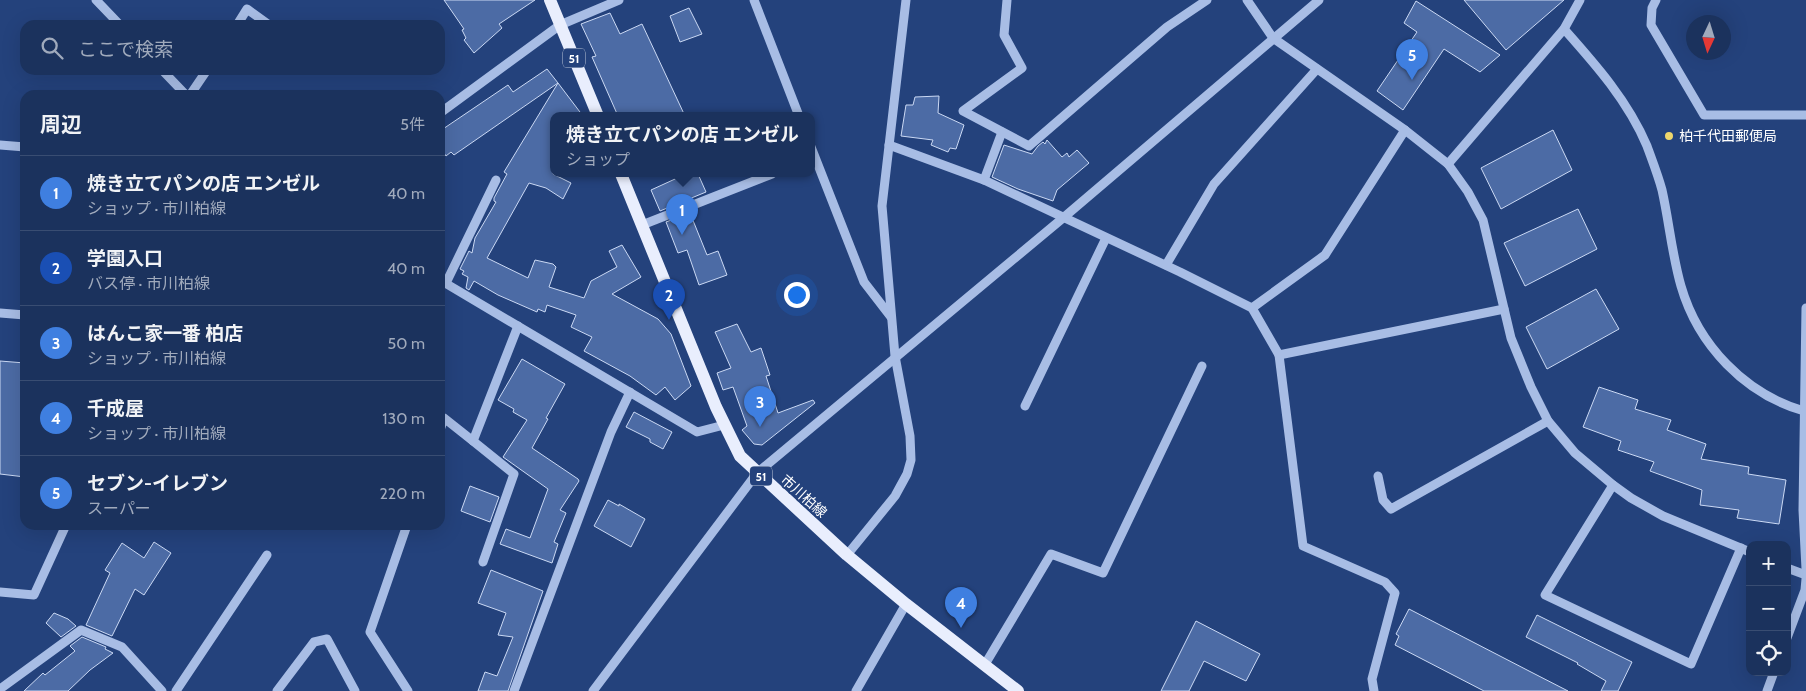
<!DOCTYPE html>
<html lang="ja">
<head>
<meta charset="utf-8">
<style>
  body { margin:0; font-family:Cabin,"Noto Sans JP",sans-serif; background:#243a63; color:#f1f3f6 }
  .controls { position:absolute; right:15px; bottom:15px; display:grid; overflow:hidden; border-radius:10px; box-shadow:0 5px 20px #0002 }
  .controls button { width:45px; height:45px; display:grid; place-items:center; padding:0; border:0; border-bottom:1px solid #394d72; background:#1b325d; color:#f1f3f6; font:25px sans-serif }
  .compass { position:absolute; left:1686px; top:15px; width:45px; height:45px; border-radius:50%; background:#1b325d; box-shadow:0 5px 20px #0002; rotate:184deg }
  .you { position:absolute; left:796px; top:294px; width:18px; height:18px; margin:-12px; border:4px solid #fff; border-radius:50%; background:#1a73e8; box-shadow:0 0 0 8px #1a73e833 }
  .badge { display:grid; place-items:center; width:32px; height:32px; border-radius:50%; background:#95b2f1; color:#fff; font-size:16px; font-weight:700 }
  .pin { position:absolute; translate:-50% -41px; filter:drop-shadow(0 1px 2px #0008) }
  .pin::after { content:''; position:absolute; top:26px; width:18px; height:15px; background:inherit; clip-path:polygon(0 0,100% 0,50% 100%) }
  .popup { position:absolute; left:550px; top:112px; width:265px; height:65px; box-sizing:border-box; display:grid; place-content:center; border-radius:10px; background:#1b325d; filter:drop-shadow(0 1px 4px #0005); font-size:16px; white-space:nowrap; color:#a0aabc }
  .popup b { font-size:19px; color:#f1f3f6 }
  .popup::after { content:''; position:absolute; left:50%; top:100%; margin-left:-10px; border:10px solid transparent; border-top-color:#1b325d }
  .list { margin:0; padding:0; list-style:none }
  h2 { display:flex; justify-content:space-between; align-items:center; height:65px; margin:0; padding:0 20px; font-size:21px }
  h2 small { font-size:16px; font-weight:400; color:#a0aabc }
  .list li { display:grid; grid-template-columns:32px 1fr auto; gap:15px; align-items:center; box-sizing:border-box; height:75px; padding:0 20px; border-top:1px solid #394d72 }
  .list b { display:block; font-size:19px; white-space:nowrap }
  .list p { margin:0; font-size:16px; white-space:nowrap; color:#a0aabc }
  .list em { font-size:16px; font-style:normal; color:#a0aabc }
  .icon { flex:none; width:28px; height:28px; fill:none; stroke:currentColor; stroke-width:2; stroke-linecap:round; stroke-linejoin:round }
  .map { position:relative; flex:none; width:1806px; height:691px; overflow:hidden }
  .search { position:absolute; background:#1b325d; box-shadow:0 5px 20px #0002; left:20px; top:20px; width:425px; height:55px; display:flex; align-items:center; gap:12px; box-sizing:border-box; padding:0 18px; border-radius:15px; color:#a0aabc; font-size:19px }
  .panel { position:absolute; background:#1b325d; box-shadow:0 5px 20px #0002; left:20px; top:90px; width:425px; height:440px; border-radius:15px }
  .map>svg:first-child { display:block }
  .building { fill:#4c6ba5; stroke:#cbd9f4 }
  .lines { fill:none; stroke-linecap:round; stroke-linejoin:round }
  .minor { stroke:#a8bde5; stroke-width:9 }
  .major { stroke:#e9eefd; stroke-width:12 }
  .poi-dot { fill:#efd76c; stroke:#24427c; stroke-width:2 }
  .labels { text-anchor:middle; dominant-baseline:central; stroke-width:4; stroke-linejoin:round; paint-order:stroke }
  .shield { fill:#24427c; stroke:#bdc6d8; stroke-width:1 }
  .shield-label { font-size:12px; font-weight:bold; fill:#fff }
  .poi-label { font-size:14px; fill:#fff; stroke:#24427c; text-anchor:start }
  .street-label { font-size:14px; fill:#fff; stroke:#24427c }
</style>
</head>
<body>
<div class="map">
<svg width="1806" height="691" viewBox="0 0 1806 691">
  <rect width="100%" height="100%" fill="#24427c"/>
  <g class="building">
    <path d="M 444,0 L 535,0 L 499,24 L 502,28 L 474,53 L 464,40 L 466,38 L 462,30 L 464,29 Z"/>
    <path d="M 1464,0 L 1564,0 L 1506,50 Z"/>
    <path d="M 1416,1 L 1500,55 L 1480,72 L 1444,49 L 1403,110 L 1377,91 L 1417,32 L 1404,23 Z"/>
    <path d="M 689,8 L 702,34 L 680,42 L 670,16 Z"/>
    <path d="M 610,13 L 620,34 L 642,24 L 685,116 L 618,116 L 592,57 L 596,56 L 581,24 Z"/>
    <path d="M 547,69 L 558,83 L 454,155 L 451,152 L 446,156 L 440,147 L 440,131 L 508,85 L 513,92 Z"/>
    <path d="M 558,83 L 583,116 L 553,116 L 553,174 L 571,183 L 563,199 L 546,188 L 529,183 L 487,258 L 528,278 L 535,260 L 553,264 L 556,267 L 549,287 L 584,298 L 591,281 L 617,267 L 609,251 L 622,245 L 641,277 L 612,294 L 658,319 L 671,334 L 691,386 L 675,400 L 665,387 L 656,395 L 630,376 L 584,351 L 592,337 L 571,327 L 576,315 L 547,305 L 545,312 L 538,309 L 537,312 L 498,295 L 474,281 L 469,290 L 466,288 L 468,277 L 462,274 L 464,271 L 460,269 L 469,251 L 472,253 L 475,238 L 496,202 L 494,201 L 494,198 L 507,174 L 504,172 Z"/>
    <path d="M 939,96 L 938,113 L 964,125 L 956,149 L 950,148 L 948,152 L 931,145 L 933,140 L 901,136 L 906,105 L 913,105 L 915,97 Z"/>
    <path d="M 1553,130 L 1572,170 L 1501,209 L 1481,168 Z"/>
    <path d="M 1047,140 L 1062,157 L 1067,153 L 1069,157 L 1077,150 L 1089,163 L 1057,190 L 1053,201 L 1018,189 L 992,177 L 1004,145 L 1032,154 L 1038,146 L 1043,142 L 1045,144 Z"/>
    <path d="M 686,174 L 698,174 L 706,192 L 660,211 L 651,190 Z"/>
    <path d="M 1578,209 L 1597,249 L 1525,286 L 1504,243 Z"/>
    <path d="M 690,213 L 707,255 L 718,251 L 727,275 L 699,285 L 687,250 L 678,253 L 666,222 Z"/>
    <path d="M 1596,289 L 1619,329 L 1547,369 L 1526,327 Z"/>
    <path d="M 737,324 L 751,352 L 761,348 L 770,375 L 766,376 L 778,413 L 813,400 L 815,403 L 762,445 L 754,444 L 742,430 L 747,426 L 733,387 L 723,390 L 717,373 L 731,368 L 715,332 Z"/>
    <path d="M 522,359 L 565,384 L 546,418 L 548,419 L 532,448 L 578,479 L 579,481 L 560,510 L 566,513 L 554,542 L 558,544 L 552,563 L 500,544 L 506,529 L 530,538 L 548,489 L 503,457 L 527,420 L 513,412 L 514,409 L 498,400 Z"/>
    <path d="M 0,361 L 25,363 L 25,477 L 0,474 Z"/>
    <path d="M 1599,387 L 1638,400 L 1635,409 L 1671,420 L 1667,430 L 1706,444 L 1701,459 L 1749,467 L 1748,474 L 1786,480 L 1779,524 L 1737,518 L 1739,510 L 1700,505 L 1702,490 L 1650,471 L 1654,462 L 1618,450 L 1621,441 L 1583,427 Z"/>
    <path d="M 634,412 L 672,432 L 663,449 L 650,442 L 650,439 L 626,427 Z"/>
    <path d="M 470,486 L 499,497 L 490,522 L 461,511 Z"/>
    <path d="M 608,500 L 619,506 L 619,504 L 645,519 L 631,547 L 594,526 Z"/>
    <path d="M 154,542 L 171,553 L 144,595 L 135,589 L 112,636 L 86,625 L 110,573 L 105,570 L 122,543 L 144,558 Z"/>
    <path d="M 491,570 L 543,591 L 508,691 L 478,691 L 485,672 L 497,676 L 513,637 L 498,635 L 506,613 L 478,603 Z"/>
    <path d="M 1409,609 L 1529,671 L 1568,691 L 1484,691 L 1395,645 L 1399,636 L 1396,634 Z"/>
    <path d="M 54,613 L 68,619 L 76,626 L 61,637 L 46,623 Z"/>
    <path d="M 1537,615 L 1632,662 L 1618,691 L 1601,691 L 1606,681 L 1577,664 L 1578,663 L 1526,637 Z"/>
    <path d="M 1196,621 L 1260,654 L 1246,681 L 1204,661 L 1189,691 L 1161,691 Z"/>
    <path d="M 82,637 L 106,647 L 105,649 L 113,653 L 90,670 L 68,691 L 24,691 L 43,673 L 45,675 L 75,651 L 70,646 Z"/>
  </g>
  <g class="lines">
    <g class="minor">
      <path d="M 96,0 L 120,25"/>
      <path d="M 754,0 L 799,116"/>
      <path d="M 1007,0 L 1004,35 L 1022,68 L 963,111 L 1029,146 L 1167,27 L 1207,0"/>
      <path d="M 1247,0 L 1273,38 L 1405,130 L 1448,164 L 1468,192 L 1483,220 L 1511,338 L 1531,387 L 1548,421 L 1575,453 L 1613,485 L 1631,498 L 1663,516 L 1750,552"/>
      <path d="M 1656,0 L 1652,8 L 1651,25 L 1704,115 L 1806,115"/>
      <path d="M 237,25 L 247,9 L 269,25"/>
      <path d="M 1564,29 C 1596,65 1628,101 1647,146 C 1652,160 1658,175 1662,190 C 1669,221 1672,255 1681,286 C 1698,345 1745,394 1804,411"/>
      <path d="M 162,70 L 186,95"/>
      <path d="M 190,95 L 207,70"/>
      <path d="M 440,113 L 560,25 L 619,0"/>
      <path d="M 0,145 L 25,147"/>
      <path d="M 889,145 L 984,180 L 1180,272 L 1252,308 L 1279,355 L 1303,546 L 1385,582 L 1395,593 L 1372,679 L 1374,691"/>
      <path d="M 811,147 L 864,282 L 891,317"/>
      <path d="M 1448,164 L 1564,29 L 1580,0"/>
      <path d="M 984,180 L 1002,132"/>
      <path d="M 642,225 L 772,174"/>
      <path d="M 1166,265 L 1214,184 L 1317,69"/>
      <path d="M 440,280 L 697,432 L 724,425"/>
      <path d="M 446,283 L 496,180"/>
      <path d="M 1252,308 L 1325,255 L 1405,130"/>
      <path d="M 1806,308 L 1803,510 L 1806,569"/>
      <path d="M 0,313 L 25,315"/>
      <path d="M 1279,355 L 1504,309"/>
      <path d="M 1025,406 L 1106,238"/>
      <path d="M 440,430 L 444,418 L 473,441 L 518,326"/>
      <path d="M 473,441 L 514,474 L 483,562"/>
      <path d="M 1378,476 L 1383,500 L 1391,509 L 1548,421"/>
      <path d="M 1613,485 L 1545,595 L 1691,664 L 1741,548"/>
      <path d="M 407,525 L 370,632 L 408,691"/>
      <path d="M 847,555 L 895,496 L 907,474 L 911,460 L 910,436 L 895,356 L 882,206 L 906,0"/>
      <path d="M 1787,568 L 1806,575"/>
      <path d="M 0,592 L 34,595 L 66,525"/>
      <path d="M 1787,638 L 1805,590 L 1806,579"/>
      <path d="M 984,666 L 1051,554 L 1103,573 L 1202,366"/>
      <path d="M 0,689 L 81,630 L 122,647 L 162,691"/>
      <path d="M 176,691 L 267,555"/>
      <path d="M 277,691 L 314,642 L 327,639 L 355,691"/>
      <path d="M 514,691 L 611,432 L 630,392"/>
      <path d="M 593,691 L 757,473 L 1063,218 L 1319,0"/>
      <path d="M 856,691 L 906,604"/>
      <path d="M 1767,691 L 1774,672"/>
    </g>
    <g class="major">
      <path d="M 550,0 L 598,116"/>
      <path d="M 621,174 L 716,407 L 740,456 L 847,555 L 906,604 L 1018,691"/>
    </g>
  </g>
  <circle class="poi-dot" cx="1669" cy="136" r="5"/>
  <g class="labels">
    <g class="shield">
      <rect x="563" y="48.5" width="22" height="19" rx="4"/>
      <rect x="750" y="466.5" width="22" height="19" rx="4"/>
    </g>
    <g class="shield-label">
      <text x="574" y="58">51</text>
      <text x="761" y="476">51</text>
    </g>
    <g class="poi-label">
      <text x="1679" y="136">柏千代田郵便局</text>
    </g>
    <g class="street-label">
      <text transform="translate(804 496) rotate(42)">市川柏線</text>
    </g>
  </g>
</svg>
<div class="controls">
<button>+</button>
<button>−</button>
<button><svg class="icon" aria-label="locate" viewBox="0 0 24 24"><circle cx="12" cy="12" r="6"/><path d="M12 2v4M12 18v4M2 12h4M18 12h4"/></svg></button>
</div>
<svg class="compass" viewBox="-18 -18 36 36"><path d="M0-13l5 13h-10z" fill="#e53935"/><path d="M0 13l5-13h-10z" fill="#a0aabc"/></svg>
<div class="you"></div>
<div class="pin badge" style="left:682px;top:235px;background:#3f7fe0">1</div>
<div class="popup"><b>焼き立てパンの店 エンゼル</b>ショップ</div>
<div class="pin badge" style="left:669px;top:320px;background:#1a4fb4">2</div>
<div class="pin badge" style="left:760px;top:427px;background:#3f7fe0">3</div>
<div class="pin badge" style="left:961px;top:628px;background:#3f7fe0">4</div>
<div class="pin badge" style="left:1412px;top:80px;background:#3f7fe0">5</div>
<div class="search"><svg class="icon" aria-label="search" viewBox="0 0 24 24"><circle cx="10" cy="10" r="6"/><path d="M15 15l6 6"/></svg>ここで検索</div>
<section class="panel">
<h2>周辺<small>5件</small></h2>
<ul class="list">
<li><span class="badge" style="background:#3f7fe0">1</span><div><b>焼き立てパンの店 エンゼル</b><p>ショップ · 市川柏線</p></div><em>40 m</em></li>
<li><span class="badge" style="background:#1a4fb4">2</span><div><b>学園入口</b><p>バス停 · 市川柏線</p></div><em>40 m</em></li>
<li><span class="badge" style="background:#3f7fe0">3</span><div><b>はんこ家一番 柏店</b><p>ショップ · 市川柏線</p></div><em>50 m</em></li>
<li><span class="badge" style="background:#3f7fe0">4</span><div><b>千成屋</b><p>ショップ · 市川柏線</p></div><em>130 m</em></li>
<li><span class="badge" style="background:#3f7fe0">5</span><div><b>セブン-イレブン</b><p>スーパー</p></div><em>220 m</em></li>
</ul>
</section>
</div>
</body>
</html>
